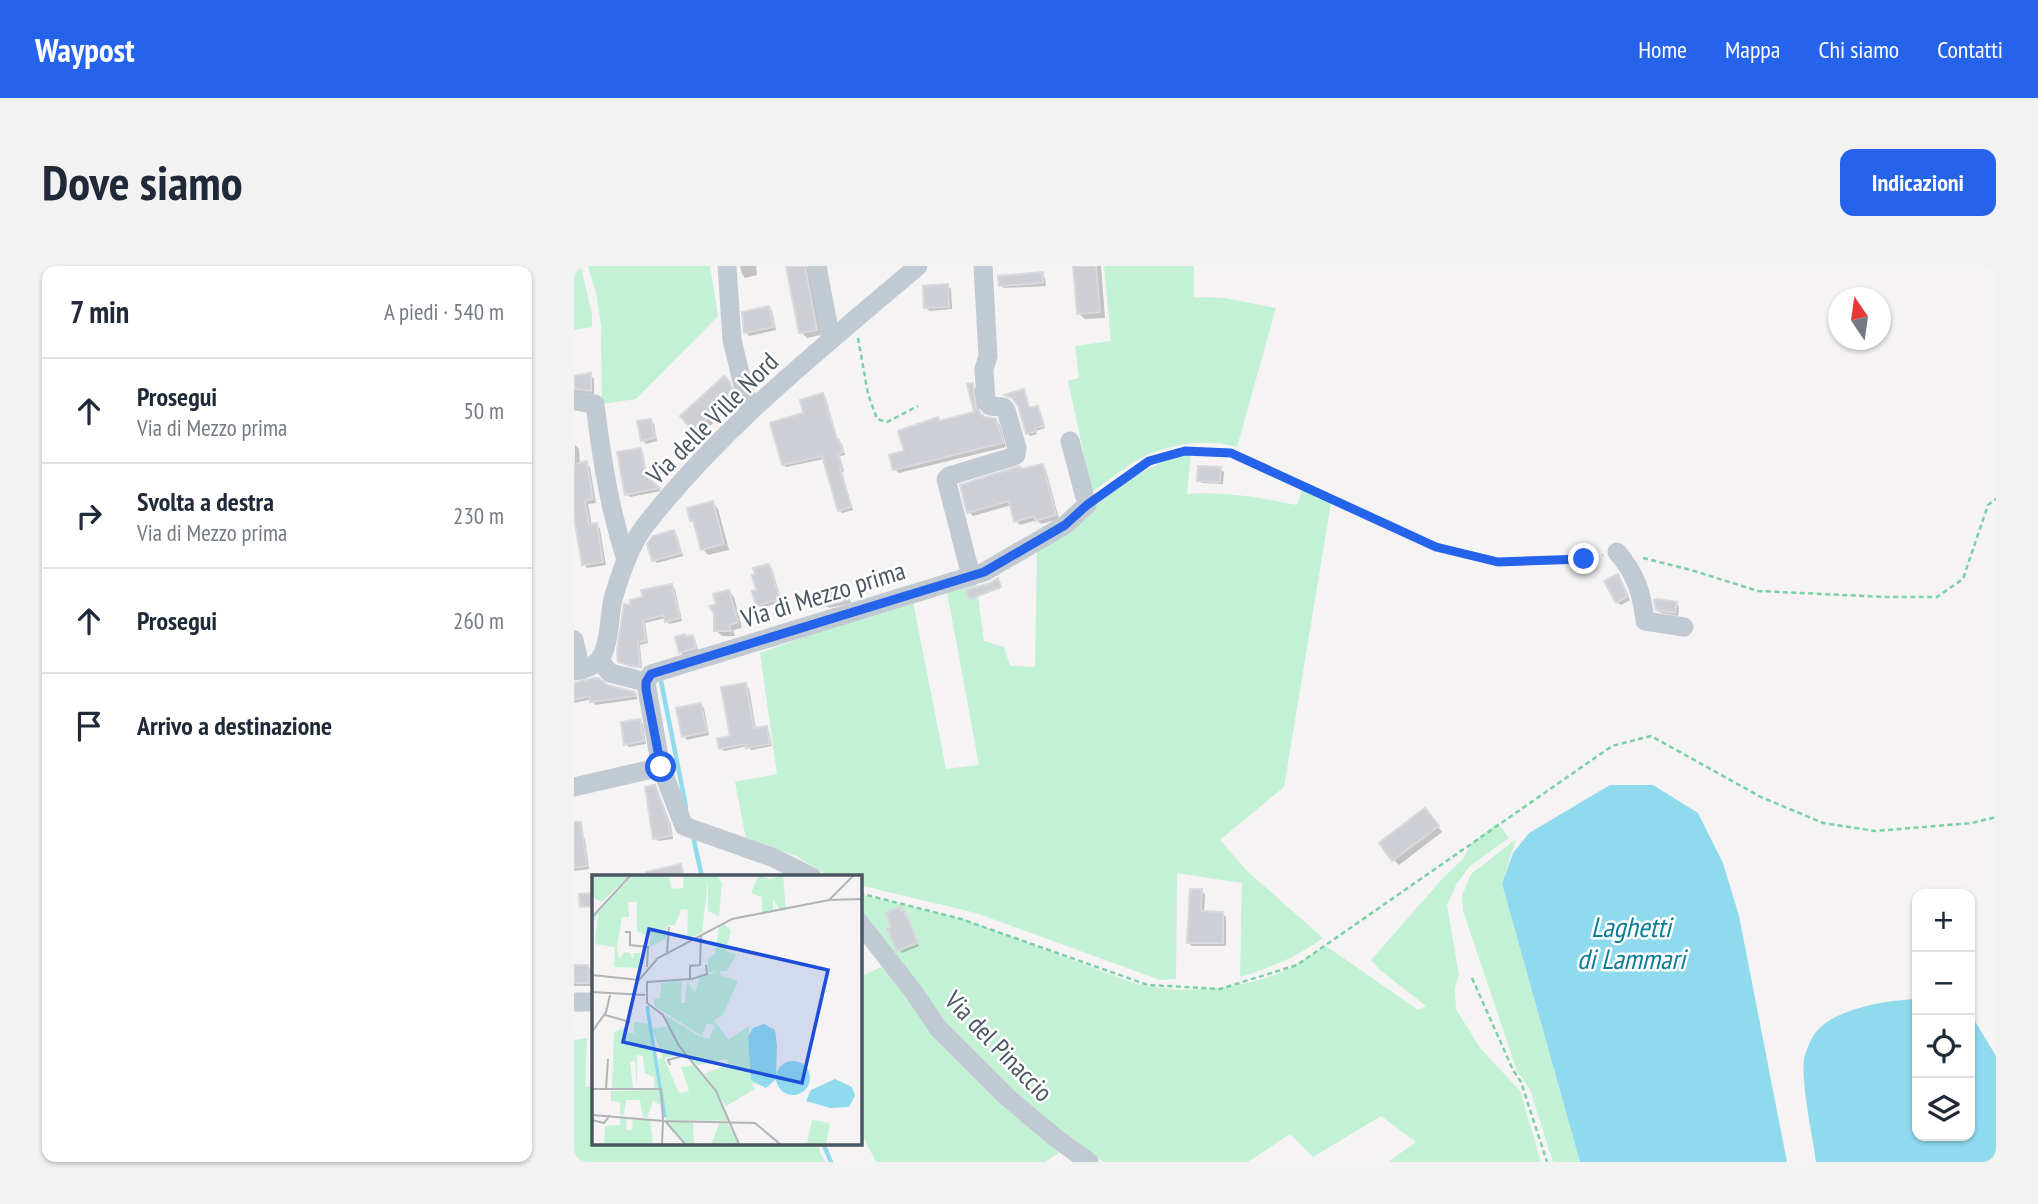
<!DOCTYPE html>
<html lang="it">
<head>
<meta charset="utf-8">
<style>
  body { margin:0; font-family:"PT Sans Narrow",sans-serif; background:#f2f2f3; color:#1f2937 }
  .controls { position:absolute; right:21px; bottom:21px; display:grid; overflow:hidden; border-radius:14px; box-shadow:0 2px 5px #0004 }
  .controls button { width:63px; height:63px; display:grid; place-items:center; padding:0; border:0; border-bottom:2px solid #e0e1e3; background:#fff; color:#1f2937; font:35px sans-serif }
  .compass { position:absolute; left:1254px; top:21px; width:63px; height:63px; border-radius:50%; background:#fff; box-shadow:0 2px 5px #0004; rotate:347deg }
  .stop { position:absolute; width:21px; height:21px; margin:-16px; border:5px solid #2563eb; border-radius:50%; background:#fff }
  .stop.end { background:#2563eb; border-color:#fff; box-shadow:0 2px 7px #0008 }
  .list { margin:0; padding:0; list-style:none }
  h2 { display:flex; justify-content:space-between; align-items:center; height:91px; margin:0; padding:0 28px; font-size:30px }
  h2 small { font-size:23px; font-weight:400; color:#747a83 }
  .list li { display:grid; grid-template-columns:46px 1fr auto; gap:21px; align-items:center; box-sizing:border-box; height:105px; padding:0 28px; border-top:2px solid #e0e1e3 }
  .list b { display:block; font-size:26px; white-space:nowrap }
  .list p { margin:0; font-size:23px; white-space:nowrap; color:#747a83 }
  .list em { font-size:23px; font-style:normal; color:#747a83 }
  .icon { flex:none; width:38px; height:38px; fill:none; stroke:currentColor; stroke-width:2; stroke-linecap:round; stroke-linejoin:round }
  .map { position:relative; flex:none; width:1422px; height:896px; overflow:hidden; border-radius:14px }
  header { display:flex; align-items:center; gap:42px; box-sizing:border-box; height:98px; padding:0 35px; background:#2563eb; color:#fff }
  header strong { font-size:33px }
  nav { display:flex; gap:38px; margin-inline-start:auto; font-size:24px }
  .intro { display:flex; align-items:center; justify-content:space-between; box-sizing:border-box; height:168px; padding:0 42px }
  h1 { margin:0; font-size:49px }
  .button { padding:18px 32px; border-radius:14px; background:#2563eb; color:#fff; font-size:24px; font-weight:700 }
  main { display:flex; gap:42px; padding:0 42px }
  aside { flex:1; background:#fff; border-radius:14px; box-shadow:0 2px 5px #0004 }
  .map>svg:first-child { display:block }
  .green { fill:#c3f1d5 }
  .water { fill:#90daee }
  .shadow { fill:#0003 }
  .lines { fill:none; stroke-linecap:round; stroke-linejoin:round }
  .stream { stroke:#90daee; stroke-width:4.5 }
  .building { fill:#cdcfd5; stroke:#d7d9de; stroke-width:2 }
  .path { stroke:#7ad0a6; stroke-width:2.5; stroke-dasharray:5 3.5; stroke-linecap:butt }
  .minor { stroke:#c1cad2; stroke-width:19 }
  .route { stroke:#2563eb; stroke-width:9 }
  .labels { text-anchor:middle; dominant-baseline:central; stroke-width:5; stroke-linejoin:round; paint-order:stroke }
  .street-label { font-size:26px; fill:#4a5661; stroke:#fff }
  .water-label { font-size:28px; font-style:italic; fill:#0c7c9b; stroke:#fff }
  .inset-river { fill:none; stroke:#90daee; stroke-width:3.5 }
  .inset-road { fill:none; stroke:#b1b4b9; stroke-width:2 }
  .view { fill:#1d4ed8; fill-opacity:0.15; stroke:#1d4ed8; stroke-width:3.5 }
  .inset-edge { fill:none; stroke:#4a5661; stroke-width:3.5 }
</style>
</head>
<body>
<header>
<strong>Waypost</strong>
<nav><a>Home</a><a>Mappa</a><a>Chi siamo</a><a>Contatti</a></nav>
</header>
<div class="intro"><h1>Dove siamo</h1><a class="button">Indicazioni</a></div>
<main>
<aside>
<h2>7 min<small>A piedi · 540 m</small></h2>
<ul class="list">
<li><svg class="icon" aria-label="ahead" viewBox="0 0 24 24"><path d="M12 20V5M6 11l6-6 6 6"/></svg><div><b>Prosegui</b><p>Via di Mezzo prima</p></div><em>50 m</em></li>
<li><svg class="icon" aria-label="right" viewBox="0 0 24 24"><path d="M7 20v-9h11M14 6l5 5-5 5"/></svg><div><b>Svolta a destra</b><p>Via di Mezzo prima</p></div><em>230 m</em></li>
<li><svg class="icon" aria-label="ahead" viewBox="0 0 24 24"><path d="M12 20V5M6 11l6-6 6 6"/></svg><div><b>Prosegui</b></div><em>260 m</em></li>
<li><svg class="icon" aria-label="arrive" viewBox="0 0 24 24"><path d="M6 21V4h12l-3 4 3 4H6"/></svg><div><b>Arrivo a destinazione</b></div></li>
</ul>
</aside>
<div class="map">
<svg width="1422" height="896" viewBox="0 0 1422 896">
  <rect width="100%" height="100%" fill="#f5f3f3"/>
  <g class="green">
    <path d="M 0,0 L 7,0 L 18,49 L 18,61 L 0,64 Z"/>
    <path d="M 14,0 L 136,0 L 144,50 L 62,133 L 28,138 L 27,60 L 22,26 Z"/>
    <path d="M 530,0 L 620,0 L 620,31 L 651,32 L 702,42 L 663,181 C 633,173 602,177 573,189 C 555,197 534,215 518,226 L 494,115 L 505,112 L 501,80 L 537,75 Z"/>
    <path d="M 617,187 L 613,228 C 651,225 685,232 723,239 L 728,223 L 757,237 L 710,521 L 646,574 L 673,605 L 749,672 C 725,690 696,702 666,711 L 668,617 L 603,607 L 602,713 L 586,714 L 402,647 L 285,619 L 285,611 L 256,611 L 222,590 L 172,573 L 161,516 L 203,508 L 186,387 L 230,371 L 229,364 L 339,336 L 372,503 L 405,499 L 373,326 L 402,316 L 410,375 L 430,381 L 436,400 L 461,401 L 463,283 L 562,209 L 586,197 Z"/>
    <path d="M 924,557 L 935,572 L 896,600 L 883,617 L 873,639 L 885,709 L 881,722 L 882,743 L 906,782 L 946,825 L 967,896 L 814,896 L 842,876 L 807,850 L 739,891 L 716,868 L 674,896 L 529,896 L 502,878 L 439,825 L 378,767 L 285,650 L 285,628 L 392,654 L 562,718 C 609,728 654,725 700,709 C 718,703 735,690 752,680 L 844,744 L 852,740 L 806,704 L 797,694 L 870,611 L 889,593 L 897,578 Z"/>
    <path d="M 942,573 L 928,618 L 1006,896 L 979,896 L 956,824 L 943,805 L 889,645 L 888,630 L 897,608 Z"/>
    <path d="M 315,698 L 485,881 L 484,888 L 470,896 L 302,896 L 285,863 L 285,711 Z"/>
    <path d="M 13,772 L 11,821 L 19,820 L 19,877 L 242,877 L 251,896 L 0,896 L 0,774 Z"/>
  </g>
  <g class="water">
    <path d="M 1036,519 L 1079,519 L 1124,547 L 1149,597 L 1165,650 L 1213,896 L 1006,896 L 928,618 L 939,587 L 955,567 Z"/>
    <path d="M 1343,733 L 1343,870 L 1396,870 L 1396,747 L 1422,790 L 1422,896 L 1242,896 C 1239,872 1225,809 1231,789 C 1233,782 1238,770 1243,765 C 1262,742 1315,734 1343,733 Z"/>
  </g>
  <g class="shadow">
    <path d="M 166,0 L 182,0 L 183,9 L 171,12 L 168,8 Z"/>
    <path d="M 223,0 L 232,0 L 236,4 L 247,69 L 233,72 L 227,66 Z"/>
    <path d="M 500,0 L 527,0 L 531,52 L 511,53 L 504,47 Z"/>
    <path d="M 468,8 L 471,12 L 472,20 L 430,22 L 426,19 Z"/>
    <path d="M 373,20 L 377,23 L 378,43 L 356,45 L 352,42 Z"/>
    <path d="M 195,42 L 198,45 L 202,64 L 175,70 L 172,66 Z"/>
    <path d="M 17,109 L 20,113 L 20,128 L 0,127 L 0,112 Z"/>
    <path d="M 150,112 L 161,124 L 163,135 L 126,169 L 108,150 Z"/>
    <path d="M 398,119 L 402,123 L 406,148 L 410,152 L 421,154 L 426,159 L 432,181 L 325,207 L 320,203 L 333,186 L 364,153 L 366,156 L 402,147 Z"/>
    <path d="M 449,125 L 452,128 L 456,144 L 463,142 L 466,144 L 471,162 L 462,165 L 463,168 L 456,170 L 453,167 L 445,139 L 441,134 L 433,130 Z"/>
    <path d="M 249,129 L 252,132 L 264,175 L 268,178 L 271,189 L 266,190 L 270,205 L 268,206 L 279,244 L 268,247 L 265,244 L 250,193 L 212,201 L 209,198 L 232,149 Z"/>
    <path d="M 77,155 L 80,158 L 83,175 L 72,178 L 69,174 Z"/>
    <path d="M 1,179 L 5,183 L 6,198 L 12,197 L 16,201 L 22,237 L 14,238 L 18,260 L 23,259 L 26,263 L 32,299 L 13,302 L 10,298 L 3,258 L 0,253 Z"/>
    <path d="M 66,184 L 69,187 L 74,214 L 87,225 L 56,231 L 53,228 Z"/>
    <path d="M 468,200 L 472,204 L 485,253 L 467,258 L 463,254 L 446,259 L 442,255 L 438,239 L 399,250 L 395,246 L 448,205 Z"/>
    <path d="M 646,203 L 650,206 L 649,218 L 628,217 L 625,214 Z"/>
    <path d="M 138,237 L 144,243 L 155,284 L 134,289 L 129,283 L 122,259 L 118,254 Z"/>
    <path d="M 100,266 L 103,269 L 109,290 L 83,297 L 80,294 Z"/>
    <path d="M 195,300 L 198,303 L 208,336 L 187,342 L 184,339 L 184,325 Z"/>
    <path d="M 1043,310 L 1056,334 L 1047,339 L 1043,336 Z"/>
    <path d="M 424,315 L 427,322 L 398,333 L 397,332 Z"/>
    <path d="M 98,320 L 101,323 L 108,355 L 95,358 L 92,352 L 71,357 L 74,377 L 66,379 L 68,402 L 53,400 L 50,397 L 57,341 L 71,332 Z"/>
    <path d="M 271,323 L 274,327 L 277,337 L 255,342 L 251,339 Z"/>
    <path d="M 155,326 L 160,331 L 168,362 L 159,364 L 161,370 L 148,370 L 142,364 L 144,339 Z"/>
    <path d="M 1102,338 L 1105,341 L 1104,350 L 1087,347 L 1084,343 Z"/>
    <path d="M 118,370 L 121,373 L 124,384 L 109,389 L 106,386 Z"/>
    <path d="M 0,419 L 32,420 L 60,427 L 64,433 L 21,439 L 18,433 L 0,437 Z"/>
    <path d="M 172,419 L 175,422 L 182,464 L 192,462 L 195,465 L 198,480 L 177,484 L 174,480 L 150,485 L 147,482 L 158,471 Z"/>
    <path d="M 126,439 L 130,442 L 135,469 L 113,474 L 110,470 Z"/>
    <path d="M 65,455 L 69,458 L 72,478 L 55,481 L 52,478 Z"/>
    <path d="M 80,521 L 84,525 L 97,559 L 99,573 L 84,575 L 81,572 Z"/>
    <path d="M 856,549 L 868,566 L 825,599 L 820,594 Z"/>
    <path d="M 8,570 L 11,573 L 15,603 L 0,605 L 0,571 Z"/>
    <path d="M 627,625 L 631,628 L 630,647 L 648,648 L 652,651 L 652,680 L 618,680 L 614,676 Z"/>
    <path d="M 326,643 L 333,649 L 345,680 L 328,687 L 325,684 L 319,662 Z"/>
    <path d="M 0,701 L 14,701 L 17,704 L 17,720 L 0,720 Z"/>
  </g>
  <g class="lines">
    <g class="stream">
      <path d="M 87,415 L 112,541"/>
      <path d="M 120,575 L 128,611"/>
      <path d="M 249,877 L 257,896"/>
    </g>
  </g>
  <g class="building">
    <path d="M 212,0 L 231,0 L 243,64 L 225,67 Z"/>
    <path d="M 499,0 L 522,0 L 526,46 L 503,48 Z"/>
    <path d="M 469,6 L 469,17 L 425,20 L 424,10 Z"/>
    <path d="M 374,18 L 375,41 L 350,42 L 349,20 Z"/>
    <path d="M 195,40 L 200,61 L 170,67 L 168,46 Z"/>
    <path d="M 17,107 L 17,125 L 0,123 L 0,110 Z"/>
    <path d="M 150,110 L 156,116 L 159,129 L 119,165 L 106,150 Z"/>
    <path d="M 399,117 L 402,142 L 410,151 L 422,153 L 429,177 L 319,204 L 315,189 L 330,185 L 324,165 L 364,151 L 365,155 L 400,146 L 393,118 Z"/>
    <path d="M 450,123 L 455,142 L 464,140 L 470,160 L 461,162 L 462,165 L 452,168 L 444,140 L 438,132 L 430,129 Z"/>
    <path d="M 249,127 L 263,174 L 265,174 L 269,186 L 264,188 L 269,203 L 266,203 L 277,241 L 264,245 L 248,190 L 208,199 L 196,157 L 229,147 L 226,134 Z"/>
    <path d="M 77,153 L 81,172 L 67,175 L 63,155 Z"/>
    <path d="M 67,182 L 72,210 L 86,222 L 51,229 L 43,186 Z"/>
    <path d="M 13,195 L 19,233 L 11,235 L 15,258 L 23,257 L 29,296 L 8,299 L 0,251 L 0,198 Z"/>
    <path d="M 469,198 L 482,249 L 461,255 L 460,250 L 440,256 L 435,235 L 393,247 L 386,219 L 446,200 L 447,203 Z"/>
    <path d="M 624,200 L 647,201 L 646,216 L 623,215 Z"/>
    <path d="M 139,235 L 150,278 L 127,284 L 119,254 L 116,255 L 113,242 Z"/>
    <path d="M 100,264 L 107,287 L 78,295 L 73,278 L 79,270 Z"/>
    <path d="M 195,298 L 206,333 L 182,340 L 178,325 L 182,324 L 178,309 L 181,309 L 179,302 Z"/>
    <path d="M 1044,308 L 1054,330 L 1042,337 L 1030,315 Z"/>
    <path d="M 424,312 L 427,321 L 395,333 L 392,324 L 414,318 Z"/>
    <path d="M 98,318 L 106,352 L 91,356 L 90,349 L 69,354 L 72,375 L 64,376 L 66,400 L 61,401 L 44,396 L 43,385 L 50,338 L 56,339 L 56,334 L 69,331 L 67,324 Z"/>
    <path d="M 271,321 L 274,334 L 250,340 L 247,327 Z"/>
    <path d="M 155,324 L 164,356 L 155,359 L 157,365 L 140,365 L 140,347 L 135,340 L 142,338 L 139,328 Z"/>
    <path d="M 1084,333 L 1103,336 L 1101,347 L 1082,344 L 1080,334 Z"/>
    <path d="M 111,368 L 111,370 L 119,369 L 122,382 L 105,387 L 101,371 Z"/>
    <path d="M 20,412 L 25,412 L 33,419 L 61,426 L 62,430 L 16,436 L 16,430 L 0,434 L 0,417 Z"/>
    <path d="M 172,417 L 180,462 L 193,460 L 196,478 L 172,482 L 172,478 L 145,483 L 143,472 L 156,470 L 147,421 Z"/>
    <path d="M 127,437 L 133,466 L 108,471 L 102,442 Z"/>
    <path d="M 66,453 L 70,475 L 50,479 L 47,456 Z"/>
    <path d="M 81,519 L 94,554 L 97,570 L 79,573 L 71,521 Z"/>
    <path d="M 851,542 L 865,560 L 818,595 L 805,577 Z"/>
    <path d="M 0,556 L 7,556 L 13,600 L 0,602 Z"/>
    <path d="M 107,598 L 110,611 L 73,611 L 72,606 Z"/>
    <path d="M 616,623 L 628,623 L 627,645 L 649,646 L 649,677 L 613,677 Z"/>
    <path d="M 19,627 L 19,640 L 6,641 L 5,628 Z"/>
    <path d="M 326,641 L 327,645 L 330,644 L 344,677 L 323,685 L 313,663 L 317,661 L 312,647 Z"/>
    <path d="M 0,699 L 14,699 L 15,717 L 0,717 Z"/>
  </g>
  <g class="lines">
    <g class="path">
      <path d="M 284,72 L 294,128 L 303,153 L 313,156 L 344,140"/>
      <path d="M 528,229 L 575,195 L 611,185 L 657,187 L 862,281 L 924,296 L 1010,293 L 1029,289"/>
      <path d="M 1069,292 L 1117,304 L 1184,325 L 1312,331 L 1363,331 L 1389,313 L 1414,239 L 1422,233"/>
      <path d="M 285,627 L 387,653 L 574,719 L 646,723 L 723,699 L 1038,480 L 1077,470 L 1187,531 L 1249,557 L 1301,565 L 1398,557 L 1422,551"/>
      <path d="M 898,712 L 939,804 L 947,816 L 973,896"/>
    </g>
    <g class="minor">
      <path d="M 153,0 L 158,74 L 175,144"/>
      <path d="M 243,0 L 257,74"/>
      <path d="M 0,135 L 21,138 C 28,194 35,241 52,294"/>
      <path d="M 1043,286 C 1062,308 1068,327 1071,355 L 1110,361"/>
      <path d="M 397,310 L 372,213 L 375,210 L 438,191 L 442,189 L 443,182 L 432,144 L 429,141 L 416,140 L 412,135 L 410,103 L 414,90 L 409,0"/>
      <path d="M 0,374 L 7,404"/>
      <path d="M 25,394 L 36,407 L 72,416"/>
      <path d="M 0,405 C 8,404 18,401 24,395 C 36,383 35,349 39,333 C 46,309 55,281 70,261 C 148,160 248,82 344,0"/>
      <path d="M 0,521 L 87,501"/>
      <path d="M 238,611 L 200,592 L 110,560 L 87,501 L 73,423 L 72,416 L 77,408 L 410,306 L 491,259 L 513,239 L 496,175"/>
      <path d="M 285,656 L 339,725 L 364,762 L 433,831 L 483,873 L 515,896"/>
      <path d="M 0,736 L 16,736"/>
    </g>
  </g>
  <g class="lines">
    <path class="route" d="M 87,501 L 72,423 L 72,416 L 77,408 L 410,306 L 491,259 L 513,239 L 575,195 L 611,185 L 657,187 L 862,281 L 924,296 L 1010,293"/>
  </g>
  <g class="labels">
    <g class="street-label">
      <text transform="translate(138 152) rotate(-45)">Via delle Ville Nord</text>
      <text transform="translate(249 328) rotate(-17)">Via di Mezzo prima</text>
      <text transform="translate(425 780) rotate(46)">Via del Pinaccio</text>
    </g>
    <g class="water-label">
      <text x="1057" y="660">Laghetti<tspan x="1057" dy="32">di Lammari</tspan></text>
    </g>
  </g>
  <g transform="translate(18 609)">
    <rect width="270" height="270" fill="#f5f3f3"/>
    <path d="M 0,0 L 38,0 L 10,27 L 0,22 ZM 41,0 L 77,0 L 79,14 L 91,13 L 92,0 L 125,0 L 130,8 L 127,41 L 116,36 L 116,5 L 110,57 L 95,65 L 96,35 L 89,34 L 83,50 L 75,51 L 74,64 L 57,72 L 59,61 L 45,57 L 45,27 L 36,27 L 37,42 L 30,42 L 25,72 L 27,84 L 32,77 L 38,78 L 41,85 L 42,78 L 48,78 L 47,93 L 22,92 L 23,72 L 3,69 L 6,39 L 1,47 L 0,43 ZM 167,0 L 178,4 L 191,0 L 194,35 L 188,36 L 181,24 L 181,37 L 170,38 L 170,22 L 159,18 ZM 132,49 L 139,55 L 134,76 L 144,80 L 135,96 L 116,97 L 116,83 L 123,79 L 127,51 ZM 129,95 L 128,100 L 146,106 L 131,140 L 122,145 L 142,172 L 137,164 L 157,151 L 159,205 L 180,213 L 159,208 L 163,214 L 134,231 L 112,199 L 137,189 L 134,184 L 106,190 L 92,179 L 72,183 L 87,218 L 97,216 L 89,192 L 103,190 L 129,225 L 138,246 L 74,245 L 66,184 L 71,183 L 60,154 L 77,151 L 73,140 L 107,161 L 117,164 L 123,151 L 115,148 L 110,161 L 62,131 L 62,124 L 68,123 L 69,108 L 90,106 L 89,128 L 93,128 L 95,106 L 103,118 L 107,103 ZM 42,147 L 57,149 L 67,213 L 62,213 L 62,202 L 53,198 L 51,181 L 45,180 L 45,213 L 43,186 L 38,187 L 41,213 L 20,213 L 22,157 L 36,151 L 35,158 L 42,158 ZM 69,215 L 72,232 L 61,226 L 55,243 L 51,242 L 48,225 L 34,225 L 32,240 L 28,240 L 28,227 L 19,226 L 19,216 ZM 29,242 L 35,243 L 34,255 L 40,255 L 41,243 L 58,245 L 61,269 L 12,269 L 13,251 L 28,250 ZM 220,245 L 238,248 L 234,269 L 215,269 ZM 75,247 L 101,247 L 102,269 L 94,269 ZM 127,249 L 136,249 L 147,269 L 119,269 Z" fill="#c3f1d5"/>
    <path d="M 172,149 L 183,155 L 185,170 L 184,204 L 174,213 L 159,205 L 156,162 L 161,153 ZM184 203a17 17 0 1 1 34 0a17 17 0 1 1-34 0ZM 243,204 L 260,212 L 263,221 L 257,232 L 238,233 L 214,226 L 219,215 Z" fill="#90daee"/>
    <path class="inset-river" d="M 55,131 L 73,242"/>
    <path class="inset-road" d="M 237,25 L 262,0M 0,42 L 39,0M 33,57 L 38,57 L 38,70 L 56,72 L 55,92M 75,77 L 77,52M 114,90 L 115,99 L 100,104 L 55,107 L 55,128 L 71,140 L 87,171 L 124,216 L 147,269M 0,100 L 47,105 L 66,83 L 140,44 L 237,25 L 270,24M 98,104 L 98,91 L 108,90 L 109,60M 0,117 L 53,120M 13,140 L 38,147M 0,157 L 14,137 L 18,120M 78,190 L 76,185 L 94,180M 0,214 L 69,214 L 71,246 L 163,248 L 188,269M 14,214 L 16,184M 0,240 L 71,246 L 70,269M 0,245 L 12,248 L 18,240M 74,247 L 93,269"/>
    <path class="view" d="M 57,54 L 236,95 L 210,208 L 31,167 Z"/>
    <rect width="270" height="270" class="inset-edge"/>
  </g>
</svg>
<div class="controls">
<button>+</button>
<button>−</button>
<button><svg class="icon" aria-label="locate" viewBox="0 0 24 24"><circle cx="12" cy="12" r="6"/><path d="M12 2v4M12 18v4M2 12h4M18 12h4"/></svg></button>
<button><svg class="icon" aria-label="layers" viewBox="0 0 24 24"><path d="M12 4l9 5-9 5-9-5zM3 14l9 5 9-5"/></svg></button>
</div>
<svg class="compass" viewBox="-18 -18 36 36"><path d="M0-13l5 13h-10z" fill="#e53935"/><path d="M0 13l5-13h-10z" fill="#747a83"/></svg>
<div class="stop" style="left:87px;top:501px"></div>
<div class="stop end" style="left:1010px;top:293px"></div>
</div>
</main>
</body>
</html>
